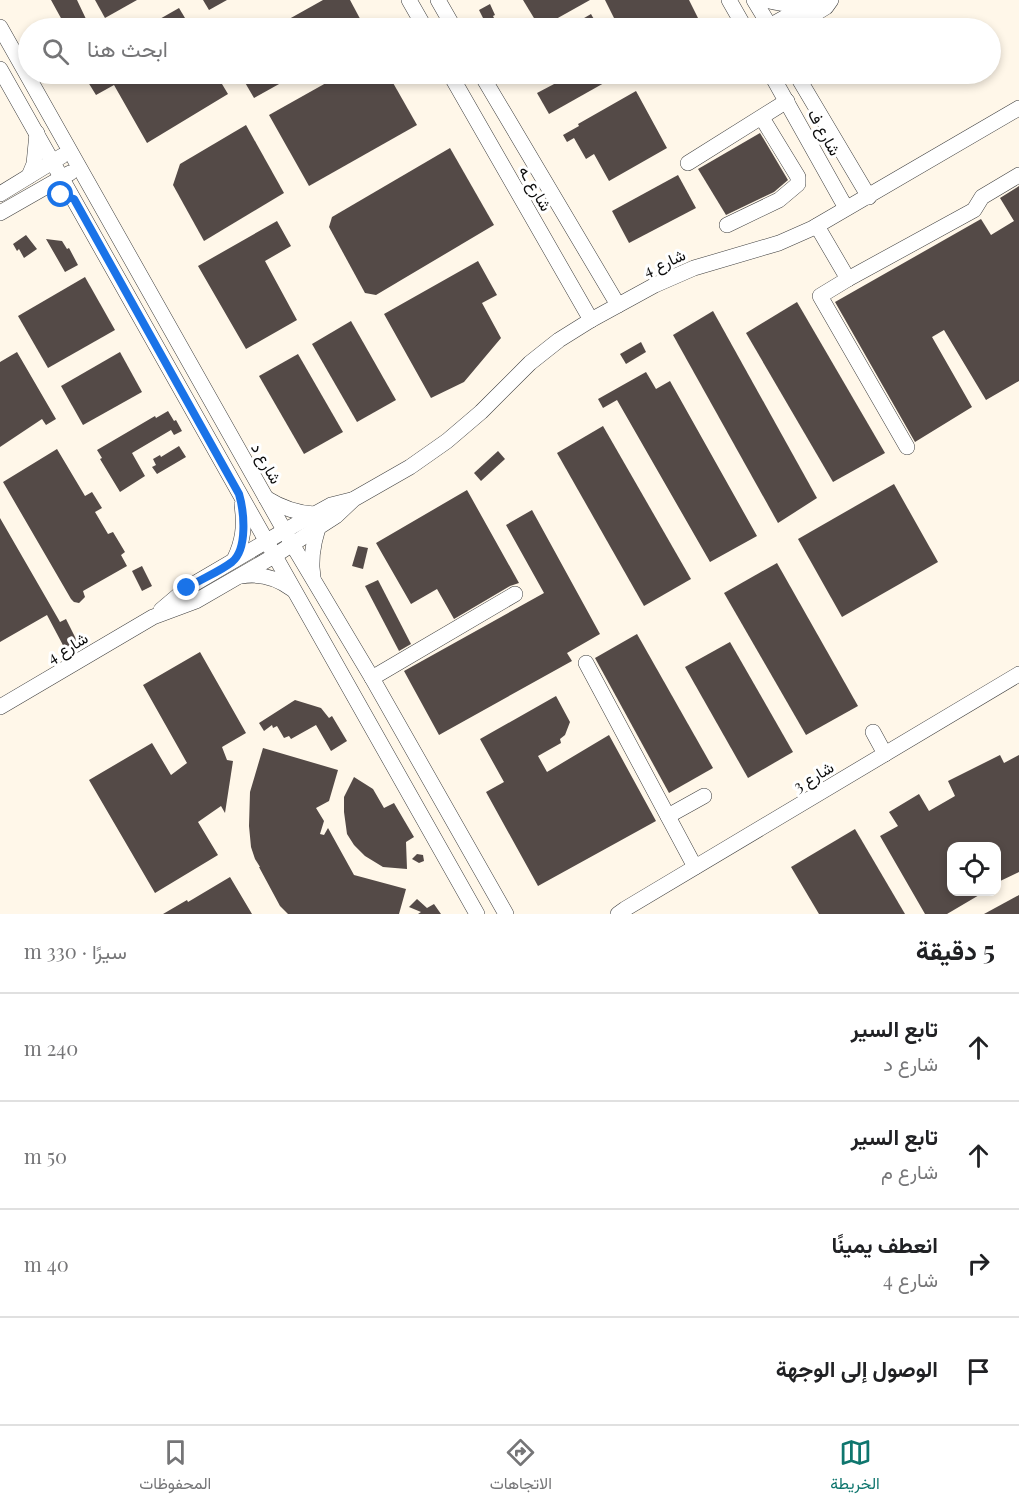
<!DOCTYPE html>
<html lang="ar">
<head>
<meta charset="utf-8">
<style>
  body { margin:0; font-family:"Playfair Display",Vazirmatn,serif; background:#f6f6f6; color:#202124; direction:rtl }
  .controls { position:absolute; right:18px; bottom:18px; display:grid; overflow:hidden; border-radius:12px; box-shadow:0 3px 9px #0003 }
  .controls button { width:54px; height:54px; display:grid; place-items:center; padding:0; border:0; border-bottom:2px solid #e0e0e0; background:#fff; color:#202124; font:30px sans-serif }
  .stop { position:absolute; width:18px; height:18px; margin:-14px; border:4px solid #1a73e8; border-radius:50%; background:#fff }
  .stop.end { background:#1a73e8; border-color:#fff; box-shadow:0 2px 6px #0008 }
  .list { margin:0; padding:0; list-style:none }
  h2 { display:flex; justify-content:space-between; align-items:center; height:78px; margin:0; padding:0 24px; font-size:26px }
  h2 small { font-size:20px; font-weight:400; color:#757577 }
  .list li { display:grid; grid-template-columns:39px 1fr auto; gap:18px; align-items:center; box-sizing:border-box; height:108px; padding:0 24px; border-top:2px solid #e0e0e0 }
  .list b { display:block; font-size:22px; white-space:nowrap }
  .list p { margin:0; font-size:20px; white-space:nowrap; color:#757577 }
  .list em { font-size:20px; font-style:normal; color:#757577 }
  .icon { flex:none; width:33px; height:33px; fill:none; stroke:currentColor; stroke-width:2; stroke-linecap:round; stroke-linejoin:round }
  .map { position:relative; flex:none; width:1019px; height:914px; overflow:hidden; direction:ltr }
  .search { position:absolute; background:#fff; box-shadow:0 3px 9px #0003; left:18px; right:18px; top:18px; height:66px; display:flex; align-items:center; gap:15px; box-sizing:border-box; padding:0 21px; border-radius:33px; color:#757577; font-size:22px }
  .sheet { height:510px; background:#fff }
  nav { display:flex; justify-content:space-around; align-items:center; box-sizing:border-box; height:84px; border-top:2px solid #e0e0e0; background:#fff; font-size:16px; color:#757577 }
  nav a { display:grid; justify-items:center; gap:3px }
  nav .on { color:#0f766e }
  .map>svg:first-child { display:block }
  .building { fill:#544a47 }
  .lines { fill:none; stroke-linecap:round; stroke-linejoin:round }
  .minor-casing { stroke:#3e3e3e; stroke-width:16 }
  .minor { stroke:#fff; stroke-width:15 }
  .route { stroke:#1a73e8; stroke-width:8 }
  .labels { text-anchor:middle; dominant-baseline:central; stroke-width:6; stroke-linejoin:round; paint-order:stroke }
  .street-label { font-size:16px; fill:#0b0b0b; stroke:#fff }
</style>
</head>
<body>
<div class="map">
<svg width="1019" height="914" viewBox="0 0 1019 914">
  <rect width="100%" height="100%" fill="#fff7e9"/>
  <g class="building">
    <path d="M 51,0 L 77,0 L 86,19 L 69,28 L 64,19 L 62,20 Z"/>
    <path d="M 95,0 L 137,0 L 105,18 Z"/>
    <path d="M 203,0 L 227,0 L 209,10 Z"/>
    <path d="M 323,0 L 350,0 L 365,28 L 273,28 Z"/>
    <path d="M 523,0 L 590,0 L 540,28 Z"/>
    <path d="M 605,0 L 689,0 L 701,24 L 693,28 L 619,28 Z"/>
    <path d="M 490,4 L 495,15 L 493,16 L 499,28 L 488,28 L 479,10 Z"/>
    <path d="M 179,8 L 191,28 L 144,28 Z"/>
    <path d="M 591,14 L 599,28 L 567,28 Z"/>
    <path d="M 83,74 L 216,74 L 228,94 L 147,143 L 114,85 L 96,95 Z"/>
    <path d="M 240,74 L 297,74 L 254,98 Z"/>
    <path d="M 342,74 L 388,74 L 417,125 L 309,186 L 269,115 Z"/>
    <path d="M 573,74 L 620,74 L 549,114 L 537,93 Z"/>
    <path d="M 636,91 L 667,148 L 609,181 L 594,154 L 586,159 L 574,138 L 567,142 L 563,135 L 579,126 L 578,124 Z"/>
    <path d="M 246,125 L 284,193 L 204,241 L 173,185 L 180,164 Z"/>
    <path d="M 760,133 L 788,180 L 774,192 L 726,215 L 698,169 Z"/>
    <path d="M 450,148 L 494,225 L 376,295 L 365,293 L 329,227 L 332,217 Z"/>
    <path d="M 678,175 L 696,208 L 629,243 L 612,211 Z"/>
    <path d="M 1019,186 L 1019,381 L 986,400 L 944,330 L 932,337 L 972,407 L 915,442 L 835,302 L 981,219 L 991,235 L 1014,221 L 1000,198 Z"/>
    <path d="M 277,221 L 291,246 L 265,261 L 297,320 L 246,349 L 198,266 Z"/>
    <path d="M 26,235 L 37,249 L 24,258 L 19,249 L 17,251 L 13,244 Z"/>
    <path d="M 46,239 L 62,241 L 67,249 L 69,248 L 78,265 L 65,272 Z"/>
    <path d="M 478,261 L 497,295 L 482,303 L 501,338 L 464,382 L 431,398 L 384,314 Z"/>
    <path d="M 85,277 L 115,330 L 48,368 L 18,316 Z"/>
    <path d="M 797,302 L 885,453 L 833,482 L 746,333 Z"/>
    <path d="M 713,311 L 817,498 L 778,523 L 673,335 Z"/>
    <path d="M 351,321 L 396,400 L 357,422 L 312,344 Z"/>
    <path d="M 641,342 L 646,352 L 626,364 L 620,354 Z"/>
    <path d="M 17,352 L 56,419 L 46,425 L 42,419 L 0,447 L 0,362 Z"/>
    <path d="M 120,352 L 142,392 L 83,425 L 61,386 Z"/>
    <path d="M 298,354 L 343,432 L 304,454 L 259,376 Z"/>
    <path d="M 646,372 L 656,389 L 670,381 L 757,536 L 710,562 L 617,400 L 603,408 L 598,399 Z"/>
    <path d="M 168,411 L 174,421 L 176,420 L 182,431 L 174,435 L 171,430 L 132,453 L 145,476 L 120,492 L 100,459 L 102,458 L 97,450 L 155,416 L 156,418 Z"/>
    <path d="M 603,426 L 691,579 L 644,606 L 557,453 Z"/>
    <path d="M 179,446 L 186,457 L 157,474 L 152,467 L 156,465 L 153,459 L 160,455 L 161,457 Z"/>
    <path d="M 57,449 L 85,496 L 92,492 L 102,508 L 95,512 L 108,534 L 113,532 L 125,552 L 121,555 L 127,566 L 83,591 L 85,597 L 79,603 L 74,602 L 71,599 L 3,482 Z"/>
    <path d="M 498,451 L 505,459 L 481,481 L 474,473 Z"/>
    <path d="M 894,484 L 938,562 L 842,617 L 798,539 Z"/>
    <path d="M 467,490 L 519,583 L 510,586 L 454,619 L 437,589 L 411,604 L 376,543 Z"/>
    <path d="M 532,510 L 600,634 L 567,653 L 572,661 L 439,735 L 404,671 L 544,593 L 506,525 Z"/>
    <path d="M 0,518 L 60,622 L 66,619 L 78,643 L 65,649 L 47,615 L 0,642 Z"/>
    <path d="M 358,546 L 368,548 L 363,569 L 352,566 Z"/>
    <path d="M 777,563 L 858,706 L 806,735 L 724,593 Z"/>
    <path d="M 142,566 L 152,586 L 142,591 L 132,571 Z"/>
    <path d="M 378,580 L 411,644 L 399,651 L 365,586 Z"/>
    <path d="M 637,634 L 713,768 L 669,793 L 595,658 Z"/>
    <path d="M 730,642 L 793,752 L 748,778 L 685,667 Z"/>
    <path d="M 200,652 L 246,733 L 222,747 L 227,760 L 233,761 L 225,813 L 221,806 L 198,822 L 218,855 L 155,893 L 89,780 L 152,743 L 171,775 L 187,763 L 143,685 Z"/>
    <path d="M 556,696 L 570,722 L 565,735 L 560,739 L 561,743 L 538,756 L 547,772 L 609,735 L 656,821 L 538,886 L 486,792 L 504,782 L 480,739 Z"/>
    <path d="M 295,700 L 321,708 L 329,718 L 332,716 L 347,741 L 331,751 L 316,725 L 291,739 L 289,736 L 284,738 L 277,726 L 273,728 L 272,725 L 264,731 L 259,723 Z"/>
    <path d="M 263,748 L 338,770 L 329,801 L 316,808 L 324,821 L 320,834 L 324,835 L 328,828 L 354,875 L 406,889 L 399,914 L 288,914 L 280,906 L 259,867 L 260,867 L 255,859 L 251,847 L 249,826 L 250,792 Z"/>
    <path d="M 1000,755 L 1004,763 L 1019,755 L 1019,872 L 996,883 L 996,846 L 951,846 L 951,891 L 986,891 L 947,914 L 925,914 L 880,836 L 898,826 L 889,812 L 919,794 L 929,811 L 955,796 L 948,781 Z"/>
    <path d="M 354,777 L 373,789 L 384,808 L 394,803 L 414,837 L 406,842 L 407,869 L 383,867 L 365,856 L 354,845 L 347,834 L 344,812 L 344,797 Z"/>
    <path d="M 855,829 L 905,914 L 819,914 L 791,867 Z"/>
    <path d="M 417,854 L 423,855 L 424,861 L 419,863 L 412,859 Z"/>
    <path d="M 230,877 L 252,914 L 163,914 L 187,900 L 188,902 Z"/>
    <path d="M 1019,895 L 1019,914 L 984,914 Z"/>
    <path d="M 417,899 L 427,908 L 434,904 L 441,914 L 418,914 L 421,912 L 409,907 Z"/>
  </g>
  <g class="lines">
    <defs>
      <g id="minor">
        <path d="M 409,0 L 425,28"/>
        <path d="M 438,0 L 454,28"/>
        <path d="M 729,0 L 745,28"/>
        <path d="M 754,0 L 771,28"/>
        <path d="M 766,0 C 780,4 792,5 806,4"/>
        <path d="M 0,27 L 292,544 L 372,678 L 506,914"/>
        <path d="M 766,28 L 816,0"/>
        <path d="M 792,28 L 826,7 L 831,0"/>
        <path d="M 0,69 L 477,914"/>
        <path d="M 450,74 L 591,320"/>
        <path d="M 481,74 L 618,305"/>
        <path d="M 771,74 L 846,208"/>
        <path d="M 796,74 L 869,197"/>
        <path d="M 688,163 L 787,101"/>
        <path d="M 29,176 L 34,164 L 37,133"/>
        <path d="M 0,194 L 62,156"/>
        <path d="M 0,213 L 70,173"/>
        <path d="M 727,225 L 779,200 L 798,184 L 798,177 L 762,118"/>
        <path d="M 817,226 L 848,279 L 974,210 L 982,197 L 1019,175"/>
        <path d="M 848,279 L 820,296 L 907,447"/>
        <path d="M 266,498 C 282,508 296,513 314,514"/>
        <path d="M 234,560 C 243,542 245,526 242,505"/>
        <path d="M 241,576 C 260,573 276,577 292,589"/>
        <path d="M 313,577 C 310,560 313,544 318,528"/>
        <path d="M 161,610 L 187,588 L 284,531 L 331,505 L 351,500"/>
        <path d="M 586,663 L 695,867"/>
        <path d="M 372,678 L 515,594"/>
        <path d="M 0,707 L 153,617 L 196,601 L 274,556 L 336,516 L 354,499 L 410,467 L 447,441 L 481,412 L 530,363 L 559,340 L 591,320 L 655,285 L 694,268 L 779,243 L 813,228 L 1019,108"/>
        <path d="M 873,732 L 885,754"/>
        <path d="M 668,816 L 704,796"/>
        <path d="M 618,914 L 625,909 L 1019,674"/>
      </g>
    </defs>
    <use href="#minor" class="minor-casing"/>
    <use href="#minor" class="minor"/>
  </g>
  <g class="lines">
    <path class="route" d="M 61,195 L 74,199 L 239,494 C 244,511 248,549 232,562 C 219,572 201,579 187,588"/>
  </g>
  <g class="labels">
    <g class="street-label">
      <text transform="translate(825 132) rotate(61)">شارع ف</text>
      <text transform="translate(536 188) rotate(60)">شارع ـه</text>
      <text transform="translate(664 262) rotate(-24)">شارع 4</text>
      <text transform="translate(267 463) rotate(60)">شارع د</text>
      <text transform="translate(67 647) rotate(-31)">شارع 4</text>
      <text transform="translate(813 776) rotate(-31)">شارع 3</text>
    </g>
  </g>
</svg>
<div class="controls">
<button><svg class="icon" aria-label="locate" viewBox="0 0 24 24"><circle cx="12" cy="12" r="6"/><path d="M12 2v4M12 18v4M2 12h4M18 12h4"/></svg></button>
</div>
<div class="stop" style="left:61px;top:195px"></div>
<div class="stop end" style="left:187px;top:588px"></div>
<div class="search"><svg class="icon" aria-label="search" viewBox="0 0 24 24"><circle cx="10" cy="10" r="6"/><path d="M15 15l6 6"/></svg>ابحث هنا</div>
</div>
<section class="sheet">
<h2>5 دقيقة<small>سيرًا · 330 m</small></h2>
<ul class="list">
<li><svg class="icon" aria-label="ahead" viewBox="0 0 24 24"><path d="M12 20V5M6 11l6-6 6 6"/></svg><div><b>تابع السير</b><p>شارع د</p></div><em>240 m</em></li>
<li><svg class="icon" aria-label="ahead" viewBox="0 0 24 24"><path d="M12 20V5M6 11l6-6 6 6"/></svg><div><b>تابع السير</b><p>شارع م</p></div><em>50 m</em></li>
<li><svg class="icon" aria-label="right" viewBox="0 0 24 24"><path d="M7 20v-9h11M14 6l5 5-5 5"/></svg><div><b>انعطف يمينًا</b><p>شارع 4</p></div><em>40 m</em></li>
<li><svg class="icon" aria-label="arrive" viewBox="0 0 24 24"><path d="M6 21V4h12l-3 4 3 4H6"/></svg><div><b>الوصول إلى الوجهة</b></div></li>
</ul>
</section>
<nav>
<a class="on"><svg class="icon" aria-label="map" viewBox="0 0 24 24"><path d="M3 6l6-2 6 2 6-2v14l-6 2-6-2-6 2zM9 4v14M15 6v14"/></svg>الخريطة</a>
<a><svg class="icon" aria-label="directions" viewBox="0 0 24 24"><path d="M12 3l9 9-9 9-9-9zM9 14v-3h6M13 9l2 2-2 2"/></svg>الاتجاهات</a>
<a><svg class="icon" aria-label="saved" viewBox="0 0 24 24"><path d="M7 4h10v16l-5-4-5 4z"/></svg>المحفوظات</a>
</nav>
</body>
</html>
